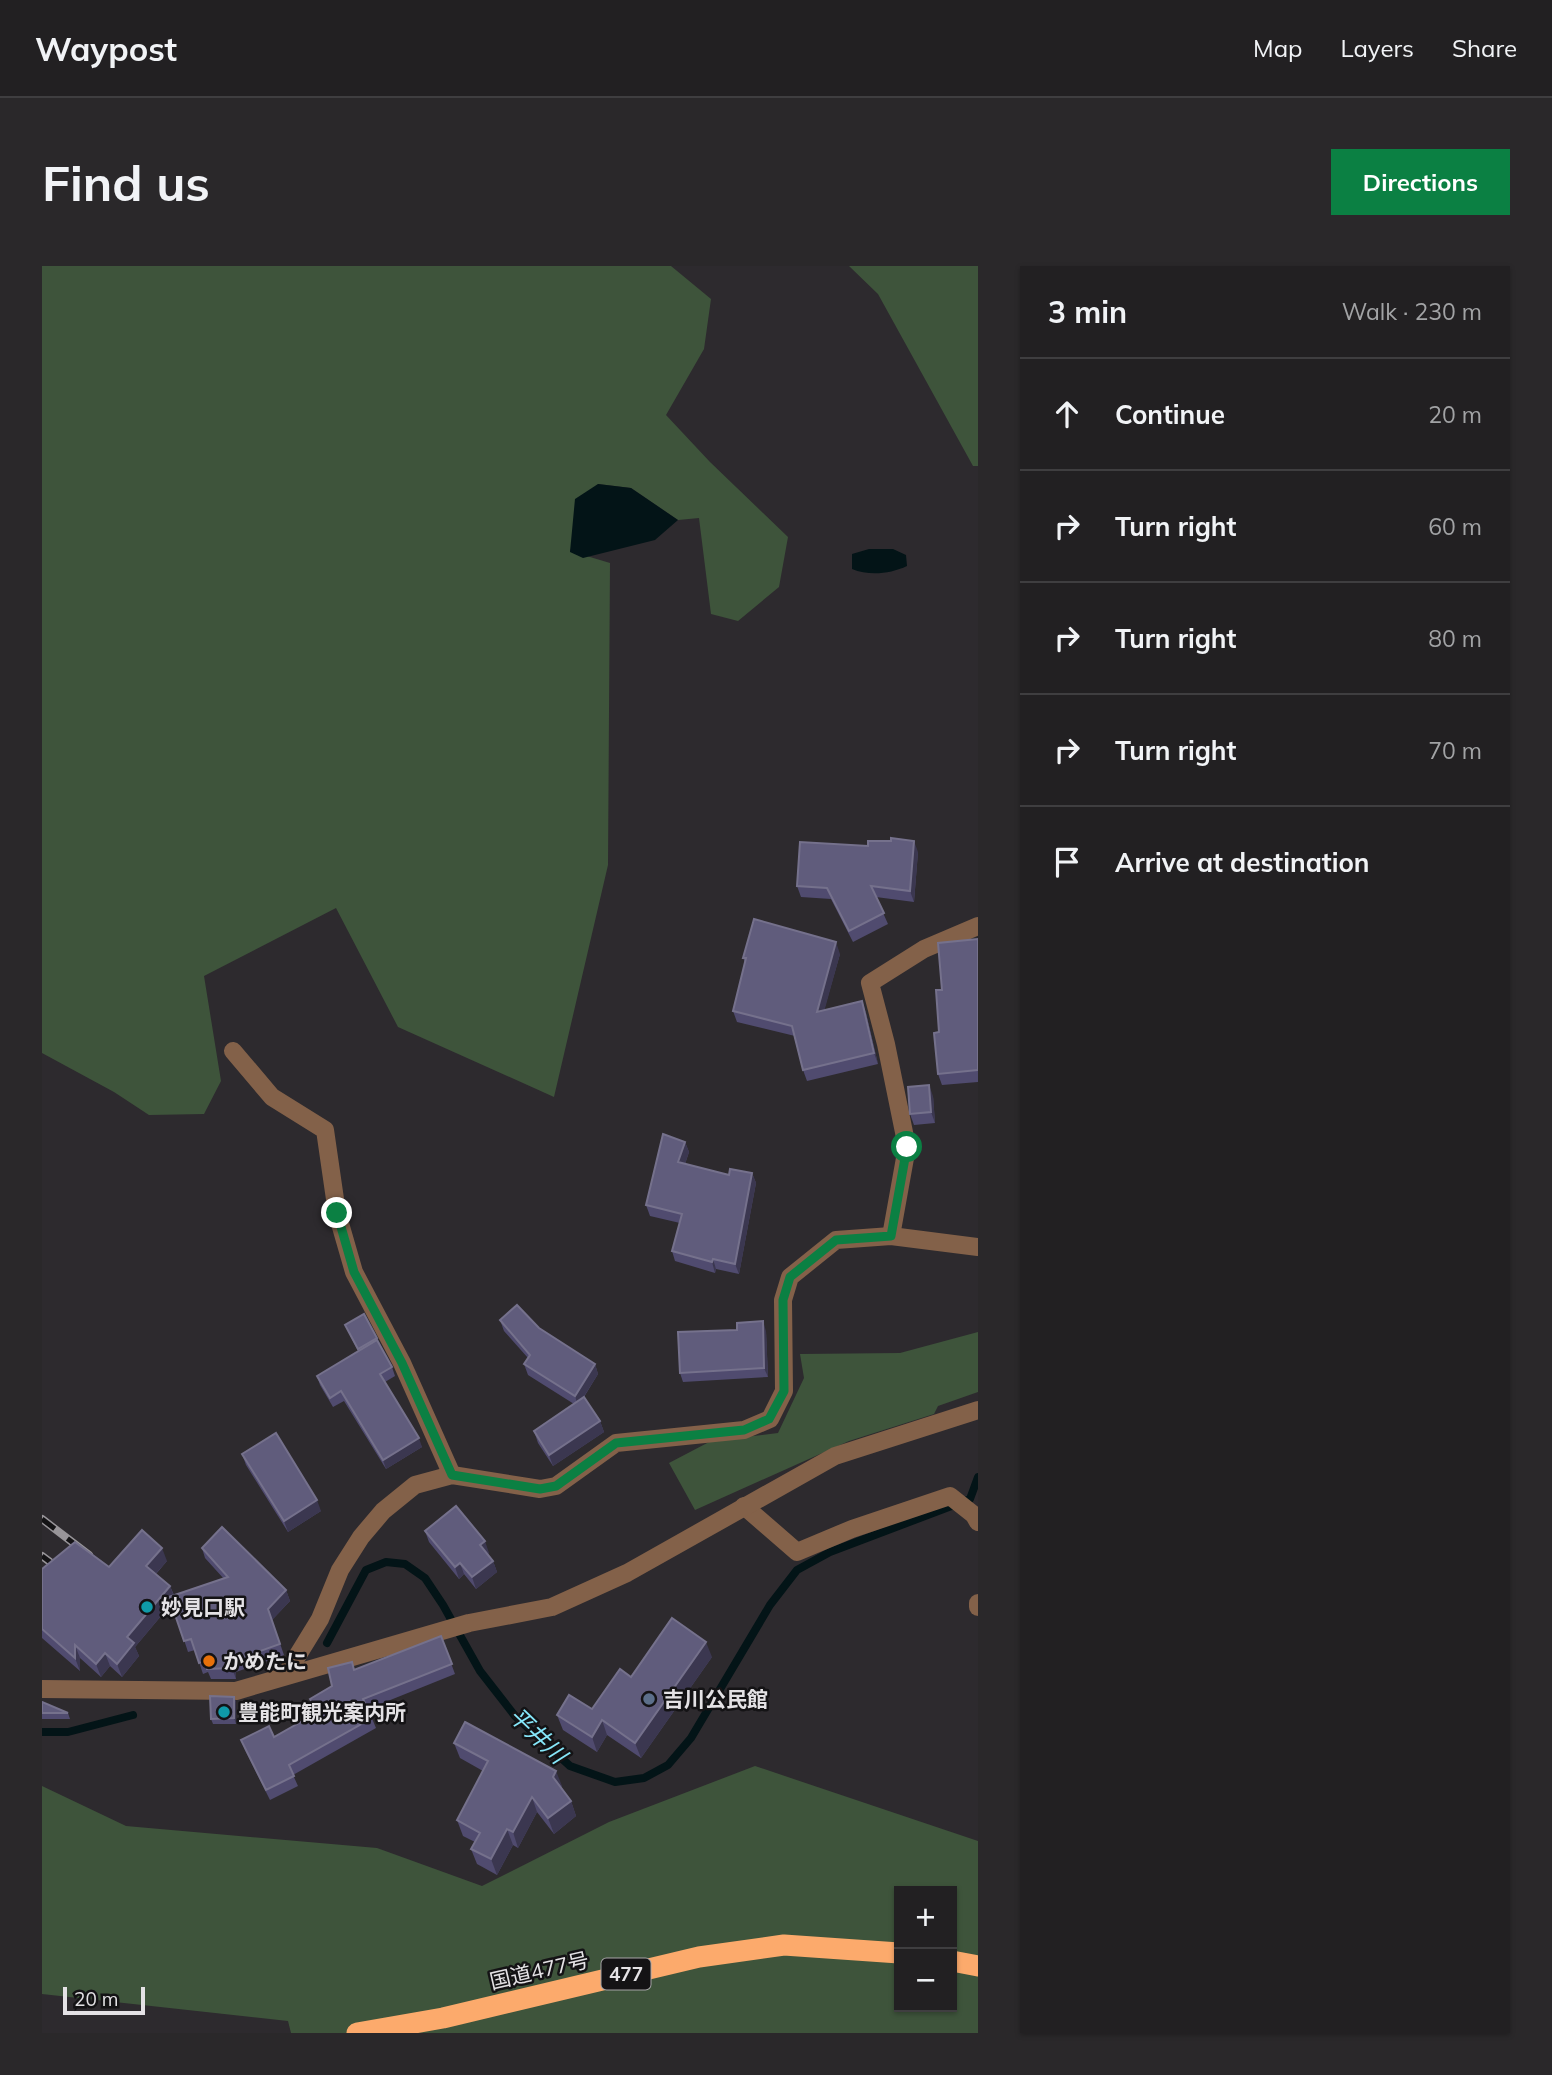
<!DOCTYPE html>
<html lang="en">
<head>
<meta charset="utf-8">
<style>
  body { margin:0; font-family:Mulish,"Noto Sans JP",sans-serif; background:#2a282a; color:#f1f3f6 }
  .controls { position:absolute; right:21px; bottom:21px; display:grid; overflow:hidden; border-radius:0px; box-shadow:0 2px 5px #0004 }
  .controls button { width:63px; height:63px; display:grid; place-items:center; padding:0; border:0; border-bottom:2px solid #3f3e40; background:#222022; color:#f1f3f6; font:35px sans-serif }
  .scale { position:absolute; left:21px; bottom:18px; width:82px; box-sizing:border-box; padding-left:7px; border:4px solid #e4e2e5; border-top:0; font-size:19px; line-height:24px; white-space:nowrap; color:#e4e2e5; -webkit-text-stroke:5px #141315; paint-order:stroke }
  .stop { position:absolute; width:21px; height:21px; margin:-16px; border:5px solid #0b8043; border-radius:50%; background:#fff }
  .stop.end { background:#0b8043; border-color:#fff; box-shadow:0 2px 7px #0008 }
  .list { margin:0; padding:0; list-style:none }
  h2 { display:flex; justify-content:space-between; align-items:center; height:91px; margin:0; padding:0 28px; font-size:30px }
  h2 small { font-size:23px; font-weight:400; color:#a2a3a5 }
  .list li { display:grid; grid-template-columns:46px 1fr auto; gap:21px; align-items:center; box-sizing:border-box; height:112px; padding:0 28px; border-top:2px solid #3f3e40 }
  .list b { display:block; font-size:26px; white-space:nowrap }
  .list em { font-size:23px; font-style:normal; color:#a2a3a5 }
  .icon { flex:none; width:38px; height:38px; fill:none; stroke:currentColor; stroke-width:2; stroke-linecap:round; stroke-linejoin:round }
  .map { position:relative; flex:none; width:936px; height:1767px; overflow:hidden; border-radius:0px }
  header { display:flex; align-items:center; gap:42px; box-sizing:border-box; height:98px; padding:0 35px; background:#222022; border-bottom:2px solid #3f3e40 }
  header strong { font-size:33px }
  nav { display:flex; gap:38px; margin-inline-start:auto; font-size:24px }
  .intro { display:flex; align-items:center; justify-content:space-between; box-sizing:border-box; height:168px; padding:0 42px }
  h1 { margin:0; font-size:49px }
  .button { padding:18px 32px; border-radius:0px; background:#0b8043; color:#fff; font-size:24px; font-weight:700 }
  main { display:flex; gap:42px; padding:0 42px }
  aside { flex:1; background:#222022; border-radius:0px; box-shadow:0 2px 5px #0004 }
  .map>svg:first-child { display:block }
  .green { fill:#3e543b; fill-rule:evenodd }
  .water { fill:#031417 }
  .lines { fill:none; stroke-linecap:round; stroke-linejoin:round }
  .stream { stroke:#031417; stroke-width:8 }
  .street { stroke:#836149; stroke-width:18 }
  .highway { stroke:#fcaa6c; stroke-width:21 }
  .rail-casing { stroke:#989599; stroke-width:8 }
  .rail { stroke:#141315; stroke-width:5; stroke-dasharray:16; stroke-linecap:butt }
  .wall { fill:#504b6f }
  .shaded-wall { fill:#3b3750 }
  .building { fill:#605c7c; stroke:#75718c; stroke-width:2 }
  .route { stroke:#0b8043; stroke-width:9 }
  .culture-dot { fill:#0f9aa8; stroke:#141315; stroke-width:2.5 }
  .food-dot { fill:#e8710a; stroke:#141315; stroke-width:2.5 }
  .service-dot { fill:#5c6f8a; stroke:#141315; stroke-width:2.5 }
  .labels { text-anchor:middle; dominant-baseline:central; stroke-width:5; stroke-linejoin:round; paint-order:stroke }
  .shield { fill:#141315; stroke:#a6a4a7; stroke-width:2 }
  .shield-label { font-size:19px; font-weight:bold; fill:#e4e2e5 }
  .poi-label { font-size:21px; font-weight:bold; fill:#e4e2e5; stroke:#141315; text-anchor:start }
  .street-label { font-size:21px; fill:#e4e2e5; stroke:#141315 }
  .water-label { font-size:23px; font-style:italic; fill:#86e7fa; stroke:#141315 }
</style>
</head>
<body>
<header>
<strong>Waypost</strong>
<nav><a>Map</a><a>Layers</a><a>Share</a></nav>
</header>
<div class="intro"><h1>Find us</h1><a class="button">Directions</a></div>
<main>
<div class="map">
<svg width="936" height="1767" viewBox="0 0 936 1767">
  <rect width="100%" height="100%" fill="#2d2a2e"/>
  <g class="green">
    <path d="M 0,0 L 629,0 L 669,33 L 662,83 L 624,149 L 668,196 L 746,271 L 737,321 L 696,355 L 669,348 L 657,252 L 636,254 L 589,222 L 556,218 L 528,285 L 568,297 L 566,599 L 512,831 L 356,761 L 294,642 L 162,710 L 179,815 L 162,848 L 107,849 L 72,826 L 0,787 Z"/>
    <path d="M 807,0 L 936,0 L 936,200 L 931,200 L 836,28 Z"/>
    <path d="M 936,1066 L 936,1126 L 896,1140 L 892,1148 L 807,1175 L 653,1244 L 627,1197 L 669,1175 L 736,1167 L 762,1112 L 758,1088 L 858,1087 Z"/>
    <path d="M 713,1500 L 936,1575 L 936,1767 L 249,1767 L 246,1755 L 0,1728 L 0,1520 L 84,1560 L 335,1582 L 440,1620 L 567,1556 ZM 857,1625 L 910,1625 L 910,1741 L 857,1741 Z"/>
  </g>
  <g class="water">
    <path d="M 556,218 L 589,222 L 636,254 L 613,274 L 541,292 L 528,286 L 533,233 Z"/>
    <path d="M 827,283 L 851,283 L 864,289 L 865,300 C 848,308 827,310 810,303 L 810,288 Z"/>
  </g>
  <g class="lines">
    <g class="stream">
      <path d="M 285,1377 L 324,1304 L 344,1296 L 363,1298 L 383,1312 L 401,1339 L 438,1405 L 473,1450 L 528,1500 L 573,1516 L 602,1512 L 626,1499 L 649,1472 L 728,1339 L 755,1304 L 788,1286 L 928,1233 L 936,1211"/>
      <path d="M 0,1466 L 26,1466 L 91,1449"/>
    </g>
    <g class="street">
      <path d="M 191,785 L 230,831 L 283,864 L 295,947 L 312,1006 L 360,1097 L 410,1209"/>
      <path d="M 849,970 L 865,881 L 844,778 L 828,717 L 882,683 L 936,660"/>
      <path d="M 702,1240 L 755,1286 L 810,1263 L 908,1230 L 932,1249 L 936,1256"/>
      <path d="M 936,1337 L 936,1341"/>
      <path d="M 243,1410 L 278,1353 L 298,1304 L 319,1271 L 341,1245 L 373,1219 L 410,1209 L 498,1223 L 514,1220 L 574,1177 L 702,1164 L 728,1153 L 742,1125 L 741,1034 L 748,1011 L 794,974 L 849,970 L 936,981"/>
      <path d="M 0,1423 L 194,1425 L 427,1357 L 510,1341 L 585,1307 L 793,1190 L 936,1144"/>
    </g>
    <g class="highway">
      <path d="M 910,1695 L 936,1700"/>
      <path d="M 315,1767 L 401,1752 L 657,1691 L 742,1679 L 857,1687"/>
    </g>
    <defs>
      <g id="rail">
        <path d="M 0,1253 L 47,1289"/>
        <path d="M 0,1290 L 24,1308"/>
      </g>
    </defs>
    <use href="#rail" class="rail-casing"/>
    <use href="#rail" class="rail"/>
  </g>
  <g class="wall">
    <path d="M 876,586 L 872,636 L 834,631 L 846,658 L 811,676 L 789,633 L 759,631 L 755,620 Z"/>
    <path d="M 936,673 L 936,816 L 900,819 L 896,808 L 897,766 L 900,724 Z"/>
    <path d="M 798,688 L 782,744 L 820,735 L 824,747 L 836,798 L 765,815 L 761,804 L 753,770 L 695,756 L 691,745 L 703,696 L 701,692 Z"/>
    <path d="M 891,830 L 893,857 L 872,859 L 868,848 Z"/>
    <path d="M 643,876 L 647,886 L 643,898 L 687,909 L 710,907 L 714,917 L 697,1008 L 674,1003 L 673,1007 L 633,995 L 630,985 L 638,957 L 608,950 L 604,939 Z"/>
    <path d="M 458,1054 L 497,1062 L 553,1098 L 556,1108 L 542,1131 L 558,1155 L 562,1166 L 511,1200 L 496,1177 L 492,1165 L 532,1138 L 486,1109 L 482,1098 L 486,1092 L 462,1065 Z"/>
    <path d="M 303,1059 L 335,1072 L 350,1101 L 353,1110 L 343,1116 L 380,1181 L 344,1203 L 302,1135 L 291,1141 L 278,1119 L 275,1110 L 316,1085 Z"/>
    <path d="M 695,1064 L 724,1065 L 726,1111 L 641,1116 L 638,1107 Z"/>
    <path d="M 200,1188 L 279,1245 L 246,1266 L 204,1199 Z"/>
    <path d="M 383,1265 L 447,1287 L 445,1288 L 451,1295 L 455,1306 L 434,1323 L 422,1308 L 417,1313 L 387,1276 Z"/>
    <path d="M 160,1282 L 244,1324 L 248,1335 L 230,1354 L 242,1389 L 194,1406 L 194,1413 L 169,1413 L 166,1406 L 161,1408 L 153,1384 L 146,1386 L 130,1337 L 93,1381 L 97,1390 L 80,1411 L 68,1400 L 59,1411 L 38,1392 L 38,1405 L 0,1372 L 0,1303 L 67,1301 L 125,1295 L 114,1308 L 128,1320 L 132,1329 L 182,1313 L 163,1292 Z"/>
    <path d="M 399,1370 L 413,1408 L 326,1443 L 334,1462 L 251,1509 L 256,1520 L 228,1534 L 203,1484 L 199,1474 L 232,1471 L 275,1447 L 268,1433 L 290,1420 L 313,1404 Z"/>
    <path d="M 670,1391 L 599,1492 L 565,1469 L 555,1486 L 521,1464 L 515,1449 L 550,1443 L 589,1411 Z"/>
    <path d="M 192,1431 L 194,1436 L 194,1458 L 171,1458 L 169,1453 Z"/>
    <path d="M 0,1436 L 26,1447 L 28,1453 L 0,1453 Z"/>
    <path d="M 412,1477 L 520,1520 L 519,1521 L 529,1535 L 534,1550 L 512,1568 L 495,1546 L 476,1582 L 471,1579 L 455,1609 L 435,1598 L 429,1583 L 433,1576 L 421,1570 L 415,1554 L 441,1505 L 418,1492 Z"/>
  </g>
  <g class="shaded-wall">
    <path d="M 872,575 L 876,586 L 872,636 L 868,625 Z"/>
    <path d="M 794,676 L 798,688 L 779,757 L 775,746 Z"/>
    <path d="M 820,735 L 824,747 L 836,798 L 832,787 Z"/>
    <path d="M 887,819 L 891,830 L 893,857 L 889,846 Z"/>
    <path d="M 643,876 L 647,886 L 640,907 L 636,896 Z"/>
    <path d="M 710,907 L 714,917 L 697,1008 L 693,998 Z"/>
    <path d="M 671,993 L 674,1003 L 673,1007 L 670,996 Z"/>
    <path d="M 721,1055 L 724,1065 L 726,1111 L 722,1102 Z"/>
    <path d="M 553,1098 L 556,1108 L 536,1140 L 533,1130 Z"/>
    <path d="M 558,1155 L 562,1166 L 511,1200 L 507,1189 Z"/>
    <path d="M 377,1172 L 380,1181 L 344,1203 L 341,1194 Z"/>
    <path d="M 275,1234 L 279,1245 L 246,1266 L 242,1255 Z"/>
    <path d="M 443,1275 L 447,1287 L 442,1291 L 438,1279 Z"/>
    <path d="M 120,1282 L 125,1295 L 109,1313 L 104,1300 Z"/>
    <path d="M 451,1295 L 455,1306 L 434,1323 L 430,1311 Z"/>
    <path d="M 418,1297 L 422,1308 L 417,1313 L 413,1301 Z"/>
    <path d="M 128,1320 L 133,1333 L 93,1381 L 97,1390 L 80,1411 L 75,1398 L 85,1371 Z"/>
    <path d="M 244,1324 L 248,1335 L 230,1354 L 242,1389 L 226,1343 Z"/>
    <path d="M 664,1376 L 670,1391 L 599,1492 L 593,1477 Z"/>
    <path d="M 33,1379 L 38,1392 L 38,1405 L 33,1392 Z"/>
    <path d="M 63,1387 L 68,1400 L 59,1411 L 54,1398 Z"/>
    <path d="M 190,1395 L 194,1406 L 194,1413 L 190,1402 Z"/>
    <path d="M 192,1431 L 194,1436 L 194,1458 L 192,1452 Z"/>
    <path d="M 560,1454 L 565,1469 L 555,1486 L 550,1471 Z"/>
    <path d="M 514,1505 L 520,1520 L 516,1526 L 511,1511 Z"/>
    <path d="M 490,1531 L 495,1546 L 476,1582 L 471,1566 Z"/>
    <path d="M 529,1535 L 534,1550 L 512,1568 L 506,1552 Z"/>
    <path d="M 465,1563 L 471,1579 L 455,1609 L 449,1593 Z"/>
  </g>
  <g class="building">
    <path d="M 849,572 L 872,575 L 868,625 L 829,620 L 842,647 L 807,665 L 785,622 L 755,620 L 758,576 L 826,580 L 826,575 L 849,575 Z"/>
    <path d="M 712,653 L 794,676 L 775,746 L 820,735 L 832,787 L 761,804 L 750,760 L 691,745 L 704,692 L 701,692 Z"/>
    <path d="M 936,673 L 936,804 L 896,808 L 892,767 L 897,766 L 894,724 L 900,724 L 896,677 Z"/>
    <path d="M 887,819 L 889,846 L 868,848 L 866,821 Z"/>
    <path d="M 621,868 L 643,876 L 636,896 L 687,909 L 688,903 L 710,907 L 693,998 L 671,993 L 670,996 L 630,985 L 640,948 L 604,939 Z"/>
    <path d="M 475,1039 L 497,1062 L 553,1098 L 533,1130 L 482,1098 L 488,1089 L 458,1054 Z"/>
    <path d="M 322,1048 L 335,1072 L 316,1083 L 303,1059 Z"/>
    <path d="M 721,1055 L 722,1102 L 638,1107 L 636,1066 L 695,1064 L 695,1057 Z"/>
    <path d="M 335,1074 L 350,1101 L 338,1108 L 377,1172 L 341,1194 L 299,1125 L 288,1132 L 275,1110 Z"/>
    <path d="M 542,1131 L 558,1155 L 507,1189 L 492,1165 Z"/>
    <path d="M 234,1167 L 275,1234 L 242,1255 L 200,1188 Z"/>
    <path d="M 414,1240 L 443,1275 L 438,1279 L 451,1295 L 430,1311 L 418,1297 L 413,1301 L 383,1265 Z"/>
    <path d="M 180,1261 L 244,1324 L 226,1343 L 238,1378 L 190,1395 L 190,1402 L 165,1403 L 165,1394 L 157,1397 L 149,1373 L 142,1375 L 127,1331 L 186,1311 L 160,1282 Z"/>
    <path d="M 100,1264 L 120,1282 L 104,1300 L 128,1320 L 85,1371 L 92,1377 L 75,1398 L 63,1387 L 54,1398 L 33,1379 L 33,1392 L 0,1363 L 0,1303 L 33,1276 L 67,1301 Z"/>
    <path d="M 630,1352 L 664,1376 L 593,1477 L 560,1454 L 550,1471 L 515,1449 L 527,1429 L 550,1443 L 578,1403 L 589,1411 Z"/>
    <path d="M 399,1370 L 410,1398 L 321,1433 L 330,1452 L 247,1499 L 252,1510 L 224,1524 L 199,1474 L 227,1460 L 232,1471 L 276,1446 L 268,1433 L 290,1420 L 286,1402 L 310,1396 L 312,1404 Z"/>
    <path d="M 168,1430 L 192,1431 L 192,1452 L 169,1453 Z"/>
    <path d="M 0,1436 L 26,1447 L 0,1447 Z"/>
    <path d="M 423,1456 L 514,1505 L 511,1511 L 529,1535 L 506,1552 L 490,1531 L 471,1566 L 465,1563 L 449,1593 L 429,1583 L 438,1567 L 415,1554 L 446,1495 L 412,1477 Z"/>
  </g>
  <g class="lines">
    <path class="route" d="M 295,947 L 312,1006 L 360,1097 L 410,1209 L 498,1223 L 514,1220 L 574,1177 L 702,1164 L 727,1153 L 742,1125 L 741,1034 L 748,1011 L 794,974 L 849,970 L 865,881"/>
  </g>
  <g class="culture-dot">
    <circle cx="105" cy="1341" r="7"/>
    <circle cx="182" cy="1446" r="7"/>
  </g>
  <circle class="food-dot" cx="167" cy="1395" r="7"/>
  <circle class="service-dot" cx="607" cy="1433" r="7"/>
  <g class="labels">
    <rect class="shield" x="559.5" y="1692.5" width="49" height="31" rx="5"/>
    <g class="shield-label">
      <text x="584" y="1708">477</text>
    </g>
    <g class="poi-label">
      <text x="119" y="1341">妙見口駅</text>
      <text x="181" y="1395">かめたに</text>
      <text x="621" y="1433">吉川公民館</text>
      <text x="196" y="1446">豊能町観光案内所</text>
    </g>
    <g class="street-label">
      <text transform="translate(497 1704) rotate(-13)">国道477号</text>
    </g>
    <g class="water-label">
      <text transform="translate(496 1469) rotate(44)">平井川</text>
    </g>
  </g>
</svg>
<div class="controls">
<button>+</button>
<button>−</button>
</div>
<div class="scale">20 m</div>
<div class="stop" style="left:865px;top:881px"></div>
<div class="stop end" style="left:295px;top:947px"></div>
</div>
<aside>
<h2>3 min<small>Walk · 230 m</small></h2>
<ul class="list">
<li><svg class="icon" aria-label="ahead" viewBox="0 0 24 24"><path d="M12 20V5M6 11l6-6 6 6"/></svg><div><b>Continue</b></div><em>20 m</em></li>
<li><svg class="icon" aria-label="right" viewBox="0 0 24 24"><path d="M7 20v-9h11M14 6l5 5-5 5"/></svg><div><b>Turn right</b></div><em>60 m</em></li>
<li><svg class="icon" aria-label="right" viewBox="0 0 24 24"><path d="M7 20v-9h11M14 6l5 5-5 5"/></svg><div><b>Turn right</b></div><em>80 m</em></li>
<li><svg class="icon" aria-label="right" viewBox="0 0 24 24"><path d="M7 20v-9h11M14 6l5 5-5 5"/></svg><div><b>Turn right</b></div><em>70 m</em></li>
<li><svg class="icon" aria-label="arrive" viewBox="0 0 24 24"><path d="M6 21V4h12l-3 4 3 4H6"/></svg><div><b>Arrive at destination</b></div></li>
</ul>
</aside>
</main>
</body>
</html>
